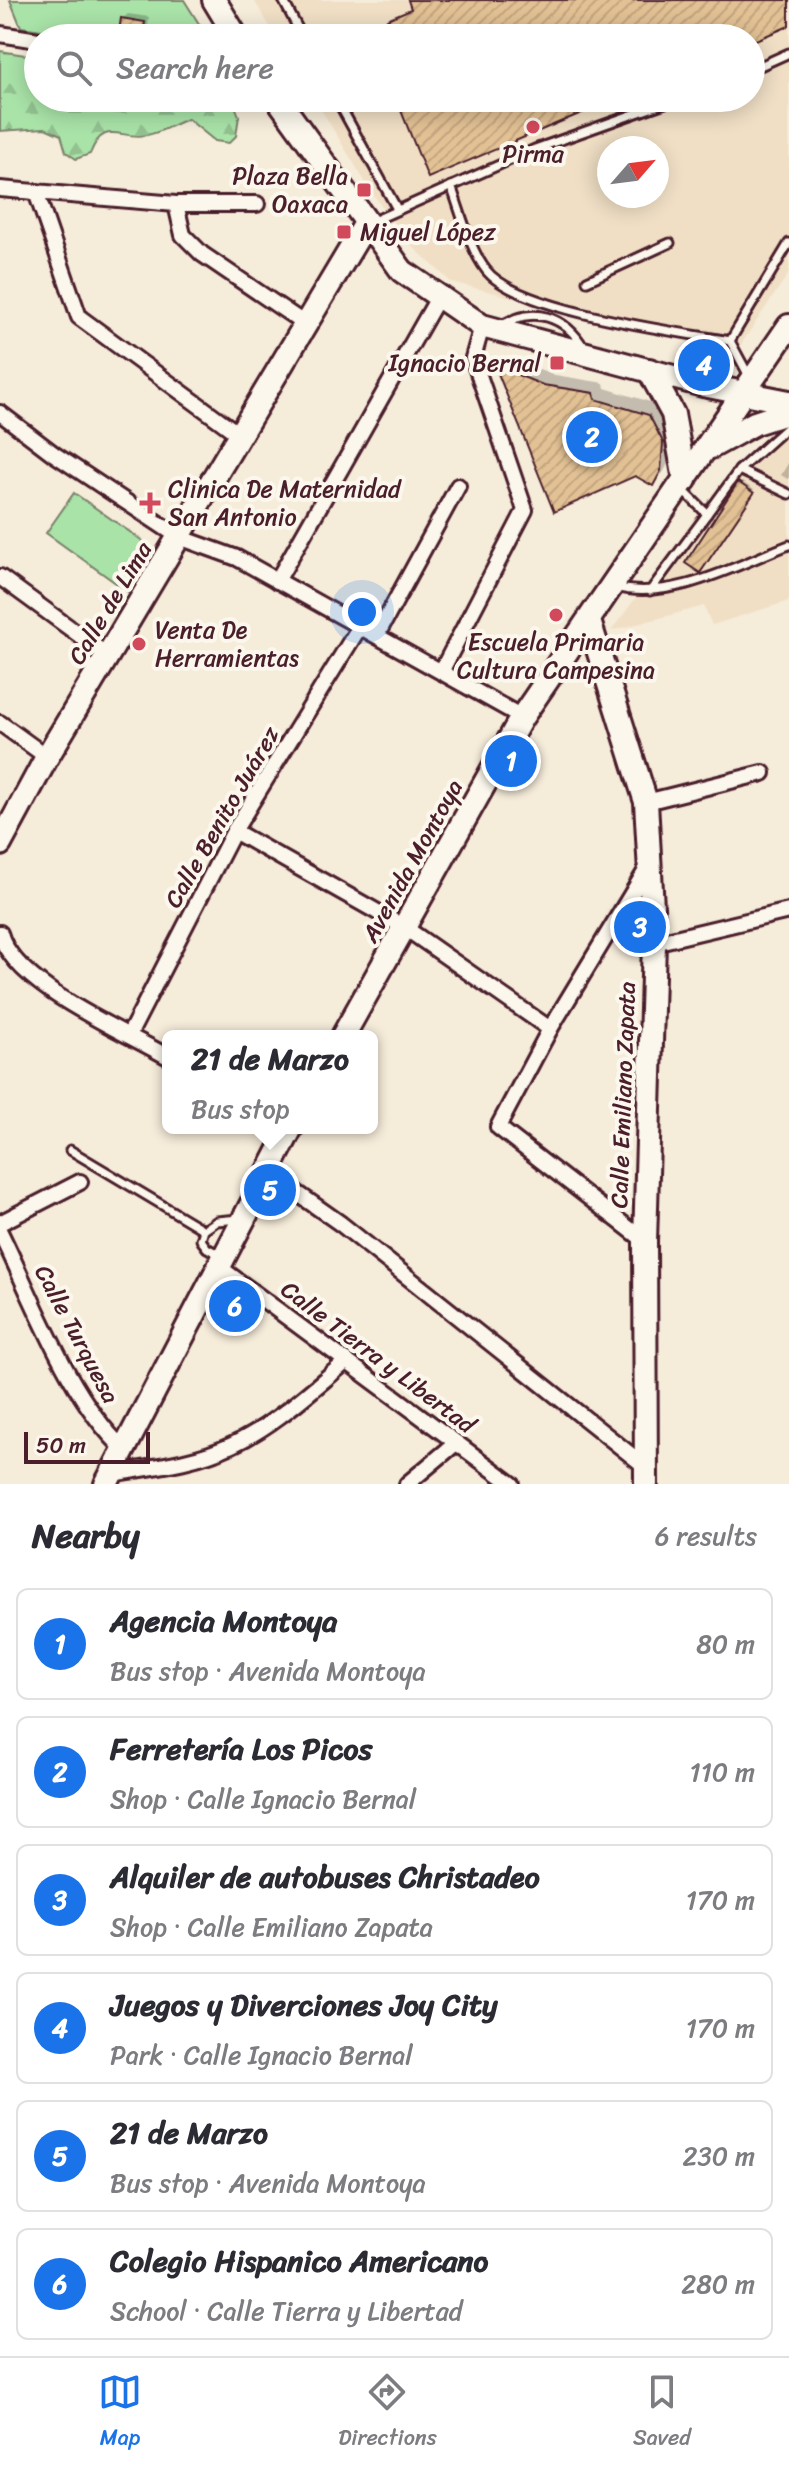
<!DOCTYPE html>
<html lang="en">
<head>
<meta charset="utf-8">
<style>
  body { margin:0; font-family:Sriracha,sans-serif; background:#f7f7f7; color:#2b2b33 }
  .compass { position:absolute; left:597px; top:136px; width:72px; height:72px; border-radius:50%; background:#fff; box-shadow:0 4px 20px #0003; rotate:62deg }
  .scale { position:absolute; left:24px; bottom:20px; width:126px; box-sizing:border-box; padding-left:8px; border:4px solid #4a1f2b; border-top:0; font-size:22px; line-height:28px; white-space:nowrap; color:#4a1f2b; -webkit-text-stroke:6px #fbf7ec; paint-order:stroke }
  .you { position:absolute; left:362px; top:612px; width:28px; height:28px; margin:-20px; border:6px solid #fff; border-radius:50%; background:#1a73e8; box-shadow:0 0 0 12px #1a73e833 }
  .badge { display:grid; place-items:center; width:52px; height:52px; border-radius:50%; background:#1a73e8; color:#fff; font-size:26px; font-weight:700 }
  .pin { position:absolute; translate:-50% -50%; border:4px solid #fff; box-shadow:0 2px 8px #0006 }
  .popup { position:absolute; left:162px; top:1030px; width:216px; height:104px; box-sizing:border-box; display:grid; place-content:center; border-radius:12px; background:#fff; filter:drop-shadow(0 2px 6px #0005); font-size:26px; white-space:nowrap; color:#7c7c81 }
  .popup b { font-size:30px; color:#2b2b33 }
  .popup::after { content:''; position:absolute; left:50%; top:100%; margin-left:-16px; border:16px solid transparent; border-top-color:#fff }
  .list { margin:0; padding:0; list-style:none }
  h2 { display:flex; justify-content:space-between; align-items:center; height:104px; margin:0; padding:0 32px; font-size:34px }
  h2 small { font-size:26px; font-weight:400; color:#7c7c81 }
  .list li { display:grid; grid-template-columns:52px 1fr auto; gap:24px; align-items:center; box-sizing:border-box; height:112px; margin:0 16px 16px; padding:0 16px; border:2px solid #e1e1e2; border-radius:12px }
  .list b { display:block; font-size:30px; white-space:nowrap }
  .list p { margin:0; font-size:26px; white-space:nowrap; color:#7c7c81 }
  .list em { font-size:26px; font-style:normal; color:#7c7c81 }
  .icon { flex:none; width:44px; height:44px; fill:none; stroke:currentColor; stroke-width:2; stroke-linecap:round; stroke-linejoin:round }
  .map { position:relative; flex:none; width:789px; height:1484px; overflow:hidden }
  .search { position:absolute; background:#fff; box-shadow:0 4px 20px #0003; left:24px; right:24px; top:24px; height:88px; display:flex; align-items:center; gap:20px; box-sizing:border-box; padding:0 28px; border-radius:44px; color:#7c7c81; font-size:30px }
  .sheet { height:872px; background:#fff }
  nav { display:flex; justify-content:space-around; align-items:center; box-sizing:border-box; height:112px; border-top:2px solid #e1e1e2; background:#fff; font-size:22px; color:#7c7c81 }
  nav a { display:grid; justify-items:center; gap:4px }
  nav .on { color:#1a73e8 }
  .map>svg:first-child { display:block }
  .built { fill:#f0dfc5; fill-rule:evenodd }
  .forest { fill:url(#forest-firs); stroke:#7a816a; stroke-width:2 }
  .green { fill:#a9e3a8; stroke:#7a816a; stroke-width:2 }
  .shadow { fill:#0003 }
  .building { fill:url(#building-hatch); stroke:#4a1f2b; stroke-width:2 }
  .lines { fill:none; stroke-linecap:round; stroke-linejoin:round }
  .lane-casing { stroke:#4a1f2b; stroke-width:13 }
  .street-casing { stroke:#4a1f2b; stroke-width:20 }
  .secondary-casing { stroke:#4a1f2b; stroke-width:28 }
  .lane { stroke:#fbf7ec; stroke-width:7 }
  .street { stroke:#fbf7ec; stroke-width:14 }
  .secondary { stroke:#fbf7ec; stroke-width:22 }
  .poi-dot { fill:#d1495b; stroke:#fbf7ec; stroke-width:3 }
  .labels { text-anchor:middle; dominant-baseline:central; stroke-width:8; stroke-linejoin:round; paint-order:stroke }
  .poi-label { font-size:24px; fill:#4a1f2b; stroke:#fbf7ec; text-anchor:start }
  .street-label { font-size:24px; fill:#4a1f2b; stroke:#fbf7ec }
</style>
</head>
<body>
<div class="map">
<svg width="789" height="1484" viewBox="0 0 789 1484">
  <defs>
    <pattern id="forest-firs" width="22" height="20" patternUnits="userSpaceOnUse" patternTransform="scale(2)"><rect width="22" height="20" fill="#a9e3a8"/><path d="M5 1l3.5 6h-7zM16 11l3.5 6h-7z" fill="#93c291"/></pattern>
    <pattern id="building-hatch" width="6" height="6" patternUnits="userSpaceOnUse" patternTransform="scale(2)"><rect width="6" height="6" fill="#e2c194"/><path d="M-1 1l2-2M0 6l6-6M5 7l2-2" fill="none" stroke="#c3a580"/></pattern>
  </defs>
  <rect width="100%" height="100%" fill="#f6ecda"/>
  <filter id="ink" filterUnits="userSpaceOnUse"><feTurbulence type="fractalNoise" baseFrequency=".0125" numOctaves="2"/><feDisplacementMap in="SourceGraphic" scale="16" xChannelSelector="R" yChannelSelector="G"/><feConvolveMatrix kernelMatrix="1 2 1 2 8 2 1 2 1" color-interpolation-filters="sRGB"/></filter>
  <g filter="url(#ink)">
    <g class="built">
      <path d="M 254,0 L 789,0 L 789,273 L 735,353 L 451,282 L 411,245 L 372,193 L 314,98 L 751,98 L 751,38 L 277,38 ZM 609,148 L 657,148 L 657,196 L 609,196 Z"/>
      <path d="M 789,437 L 789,601 L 712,625 L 704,606 L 611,631 L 732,469 L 755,464 L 770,442 Z"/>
    </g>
    <path class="forest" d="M 0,51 L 38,57 L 38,98 L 232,98 L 239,116 L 236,136 L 229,143 L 215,141 L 188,119 C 175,123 161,133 147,135 C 119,140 104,118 90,154 L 76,159 L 66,152 L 61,135 L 45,128 L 0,131 Z"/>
    <g class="green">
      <path d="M 10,0 L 184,0 L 208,38 L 95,38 L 21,27 Z"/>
      <path d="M 74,493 L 160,553 L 134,596 L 46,533 Z"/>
    </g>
    <g class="shadow">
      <path d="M 128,14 L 149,17 L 148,28 L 142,33 L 122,19 Z"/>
      <path d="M 507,357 L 555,375 L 604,383 L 605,388 L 660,405 L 673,431 L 671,458 L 663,473 L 652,483 L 497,367 Z"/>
      <path d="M 789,462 L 789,480 L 781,475 Z"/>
      <path d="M 742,482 L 754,490 L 702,569 L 740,484 Z"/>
    </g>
    <g class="building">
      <path d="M 408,0 L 789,0 L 789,26 L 751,42 L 751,38 L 395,38 L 387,19 L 411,9 Z"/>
      <path d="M 121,18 L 145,22 L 143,36 L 119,32 Z"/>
      <path d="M 396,98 L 617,98 L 428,178 Z"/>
      <path d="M 495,366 L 543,385 L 594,393 L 595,399 L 649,415 L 663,442 L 661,471 L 653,486 L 635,476 L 554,512 Z"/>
      <path d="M 738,482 L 754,493 L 700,573 L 685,563 Z"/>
    </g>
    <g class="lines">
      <defs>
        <g id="lane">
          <path d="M 283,0 L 303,38"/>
          <path d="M 751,70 L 789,53"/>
          <path d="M 336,98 L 397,209"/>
          <path d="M 451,186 C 461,212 469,248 486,270 C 517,311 678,332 730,341"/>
          <path d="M 369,223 L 535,149 L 679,98"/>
          <path d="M 587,281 L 670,243"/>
          <path d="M 501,326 C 533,305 565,316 584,348"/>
          <path d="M 749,376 L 730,341 L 789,243"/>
          <path d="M 739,470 L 787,427"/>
          <path d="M 682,489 L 707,514 L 739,470 L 789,494"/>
          <path d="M 615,587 C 671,602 737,565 789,545"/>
          <path d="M 650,591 L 707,514"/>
          <path d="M 70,1150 L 204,1230"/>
          <path d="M 222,1256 L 207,1248 L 201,1240 L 204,1230 L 217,1221 L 239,1219"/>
        </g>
        <g id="street">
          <path d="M 0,34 L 38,40"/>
          <path d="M 0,189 L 176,204 L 257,204"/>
          <path d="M 36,192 L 79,317 L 241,436"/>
          <path d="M 176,204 L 183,235 L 202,254 L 305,324"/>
          <path d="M 0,413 L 54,454 L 179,537 L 237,558 L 522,717"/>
          <path d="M 0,577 L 108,656"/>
          <path d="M 277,581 L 439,296"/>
          <path d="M 377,635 L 458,486"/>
          <path d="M 442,670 L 525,510 L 473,358 L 482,326"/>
          <path d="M 0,723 L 47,757"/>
          <path d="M 646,802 L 763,773"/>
          <path d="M 234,831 L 404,927 L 550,1029"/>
          <path d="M 0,933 C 13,985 122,1030 168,1057"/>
          <path d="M 654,943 L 789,911"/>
          <path d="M 129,1035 L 234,831 L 360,626"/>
          <path d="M 266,1171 L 341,1224 L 646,1467"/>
          <path d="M 0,1223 L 80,1182"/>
          <path d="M 0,1232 C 33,1299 70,1400 124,1449"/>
          <path d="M 645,1241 L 498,1127 L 550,1029 L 648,867"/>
          <path d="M 218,1266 L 512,1484"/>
          <path d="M 111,1474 C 152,1467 194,1463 232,1445 C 275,1425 310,1391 347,1361"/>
          <path d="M 407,1484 L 456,1443"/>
        </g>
        <g id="secondary">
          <path d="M 214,0 L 237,38"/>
          <path d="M 277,98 L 402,271 L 482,326 L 703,385 L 789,402"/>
          <path d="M 649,370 L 673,414 L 685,480"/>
          <path d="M 711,447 L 755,423 L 789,412"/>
          <path d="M 589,621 L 646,802 L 654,943 L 645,1241 L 646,1484"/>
          <path d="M 0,844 L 47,757 L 365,225"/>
          <path d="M 343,1036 L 522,717 L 789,326"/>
          <path d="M 106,1484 L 291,1128"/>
        </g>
      </defs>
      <use href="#lane" class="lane-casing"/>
      <use href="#street" class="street-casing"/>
      <use href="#secondary" class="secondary-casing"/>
      <use href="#lane" class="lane"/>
      <use href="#street" class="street"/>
      <use href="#secondary" class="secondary"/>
    </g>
  </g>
  <g class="poi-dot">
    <circle cx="533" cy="127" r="8"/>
    <rect x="356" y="182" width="16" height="16" rx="4"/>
    <rect x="336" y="224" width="16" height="16" rx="4"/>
    <rect x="549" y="355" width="16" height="16" rx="4"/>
    <path d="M146 491h8v8h8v8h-8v8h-8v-8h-8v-8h8z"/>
    <circle cx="556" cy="615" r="8"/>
    <circle cx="139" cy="644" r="8"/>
  </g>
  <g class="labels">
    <g class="poi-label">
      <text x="533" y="154" text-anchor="middle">Pirma</text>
      <text x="348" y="176" text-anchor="end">Plaza Bella<tspan x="348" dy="28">Oaxaca</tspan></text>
      <text x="360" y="232">Miguel López</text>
      <text x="541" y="363" text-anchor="end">Ignacio Bernal</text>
      <text x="168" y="489">Clinica De Maternidad<tspan x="168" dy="28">San Antonio</tspan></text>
      <text x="155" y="630">Venta De<tspan x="155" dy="28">Herramientas</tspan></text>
      <text x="556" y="642" text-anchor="middle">Escuela Primaria<tspan x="556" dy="28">Cultura Campesina</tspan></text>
    </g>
    <g class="street-label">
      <text transform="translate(110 603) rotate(-59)">Calle de Lima</text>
      <text transform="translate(222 817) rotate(-60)">Calle Benito Juárez</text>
      <text transform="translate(412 861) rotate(-61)">Avenida Montoya</text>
      <text transform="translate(623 1095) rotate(-88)">Calle Emiliano Zapata</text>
      <text transform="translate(77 1334) rotate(62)">Calle Turquesa</text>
      <text transform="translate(378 1357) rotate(37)">Calle Tierra y Libertad</text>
    </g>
  </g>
</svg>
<svg class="compass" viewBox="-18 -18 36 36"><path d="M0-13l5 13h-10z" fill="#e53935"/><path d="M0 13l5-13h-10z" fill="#7c7c81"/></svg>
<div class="scale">50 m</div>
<div class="you"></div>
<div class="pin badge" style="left:511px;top:761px">1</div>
<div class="pin badge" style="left:592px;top:437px">2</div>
<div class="pin badge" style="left:640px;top:927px">3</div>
<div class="pin badge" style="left:704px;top:365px">4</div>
<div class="pin badge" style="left:270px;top:1190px">5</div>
<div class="popup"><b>21 de Marzo</b>Bus stop</div>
<div class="pin badge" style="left:235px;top:1306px">6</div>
<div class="search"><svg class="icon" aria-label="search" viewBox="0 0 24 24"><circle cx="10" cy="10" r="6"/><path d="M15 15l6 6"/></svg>Search here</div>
</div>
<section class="sheet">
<h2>Nearby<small>6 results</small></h2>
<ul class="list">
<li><span class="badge">1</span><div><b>Agencia Montoya</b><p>Bus stop · Avenida Montoya</p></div><em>80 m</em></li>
<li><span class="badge">2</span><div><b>Ferretería Los Picos</b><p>Shop · Calle Ignacio Bernal</p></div><em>110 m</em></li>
<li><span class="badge">3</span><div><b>Alquiler de autobuses Christadeo</b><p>Shop · Calle Emiliano Zapata</p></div><em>170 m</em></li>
<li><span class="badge">4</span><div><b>Juegos y Diverciones Joy City</b><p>Park · Calle Ignacio Bernal</p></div><em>170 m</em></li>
<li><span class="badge">5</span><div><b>21 de Marzo</b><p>Bus stop · Avenida Montoya</p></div><em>230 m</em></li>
<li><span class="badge">6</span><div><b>Colegio Hispanico Americano</b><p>School · Calle Tierra y Libertad</p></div><em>280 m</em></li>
</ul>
</section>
<nav>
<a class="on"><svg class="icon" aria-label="map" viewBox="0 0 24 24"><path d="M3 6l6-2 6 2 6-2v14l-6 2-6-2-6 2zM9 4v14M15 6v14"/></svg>Map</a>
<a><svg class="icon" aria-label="directions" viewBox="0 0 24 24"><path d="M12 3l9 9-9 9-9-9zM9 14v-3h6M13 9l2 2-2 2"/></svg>Directions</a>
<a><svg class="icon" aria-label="saved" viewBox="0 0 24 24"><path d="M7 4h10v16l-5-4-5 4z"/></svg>Saved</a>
</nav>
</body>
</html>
